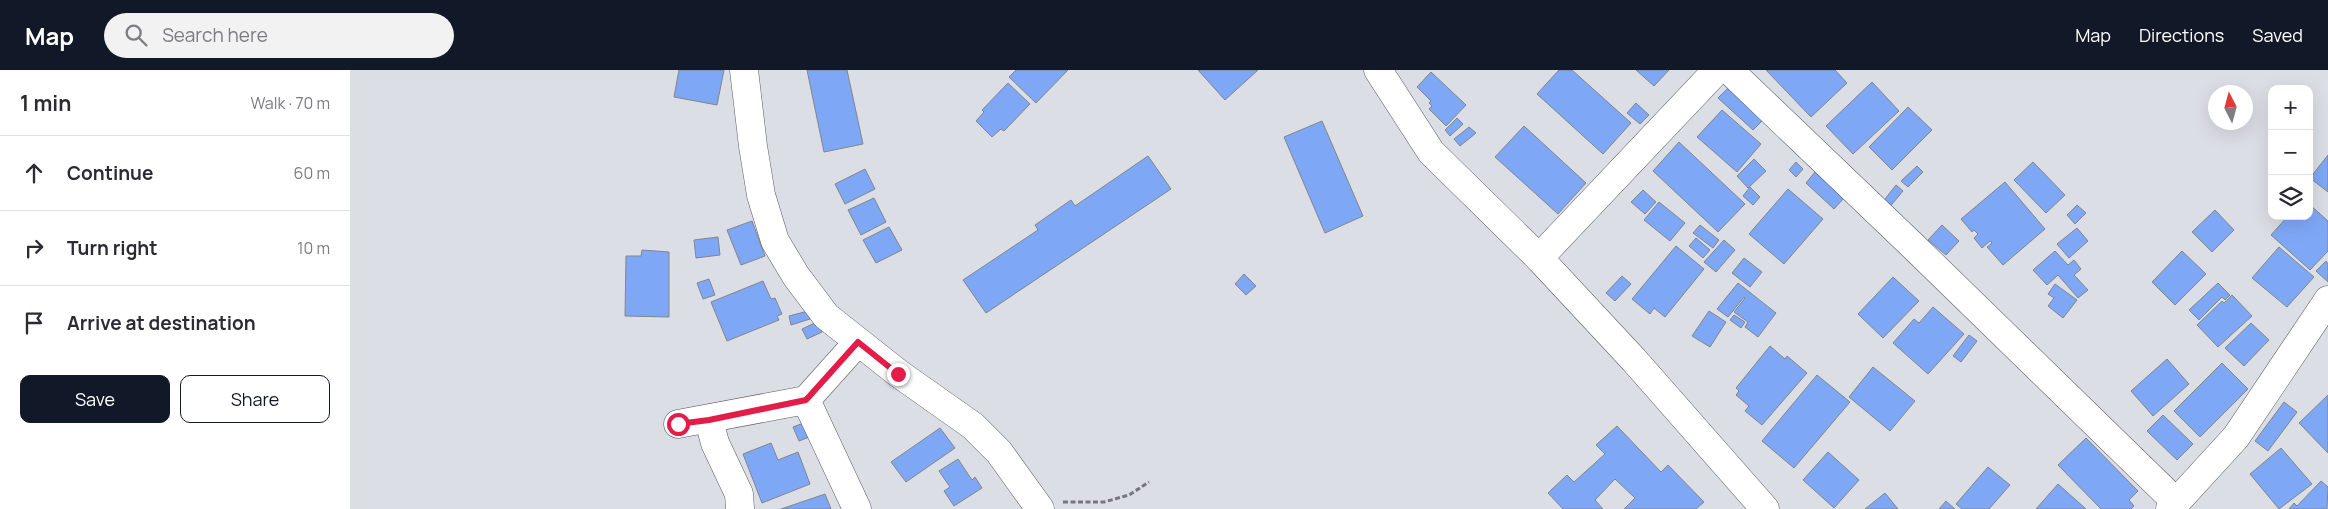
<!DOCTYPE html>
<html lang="en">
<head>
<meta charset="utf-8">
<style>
  body { margin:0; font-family:Manrope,sans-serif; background:#f2f2f3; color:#2b2b33 }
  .controls { position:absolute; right:15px; top:15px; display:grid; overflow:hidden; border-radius:10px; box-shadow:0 5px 20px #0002 }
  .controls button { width:45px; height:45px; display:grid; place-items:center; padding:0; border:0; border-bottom:1px solid #e1e1e2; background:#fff; color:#2b2b33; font:25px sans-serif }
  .compass { position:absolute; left:1858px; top:15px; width:45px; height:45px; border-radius:50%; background:#fff; box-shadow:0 5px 20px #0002; rotate:354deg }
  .stop { position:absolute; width:15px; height:15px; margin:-11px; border:4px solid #e11d48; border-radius:50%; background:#fff }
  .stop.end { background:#e11d48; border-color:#fff; box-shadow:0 1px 5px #0008 }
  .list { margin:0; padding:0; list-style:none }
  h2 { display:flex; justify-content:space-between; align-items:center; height:65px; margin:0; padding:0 20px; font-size:21px }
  h2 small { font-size:16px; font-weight:400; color:#7c7c81 }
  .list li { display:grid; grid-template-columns:32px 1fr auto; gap:15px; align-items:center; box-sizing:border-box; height:75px; padding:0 20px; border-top:1px solid #e1e1e2 }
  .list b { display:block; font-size:19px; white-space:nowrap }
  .list em { font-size:16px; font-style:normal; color:#7c7c81 }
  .actions { display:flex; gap:10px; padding:15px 20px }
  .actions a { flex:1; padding:11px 0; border:1px solid #111827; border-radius:10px; text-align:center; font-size:18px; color:#111827 }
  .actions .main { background:#111827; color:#fff }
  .icon { flex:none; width:28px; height:28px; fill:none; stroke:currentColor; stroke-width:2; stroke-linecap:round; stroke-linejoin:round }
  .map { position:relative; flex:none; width:1978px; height:439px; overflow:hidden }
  header { display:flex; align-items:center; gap:30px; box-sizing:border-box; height:70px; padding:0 25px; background:#111827; color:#fff }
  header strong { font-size:24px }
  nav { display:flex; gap:28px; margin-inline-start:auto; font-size:18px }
  .search { width:350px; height:45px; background:#f2f2f3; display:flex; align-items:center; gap:12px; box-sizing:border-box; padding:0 18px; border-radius:28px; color:#7c7c81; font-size:19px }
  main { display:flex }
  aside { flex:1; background:#fff }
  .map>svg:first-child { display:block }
  .building { fill:#7ea8f6; stroke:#82858a }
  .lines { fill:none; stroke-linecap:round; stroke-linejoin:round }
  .minor-casing { stroke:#595b60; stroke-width:29 }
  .path { stroke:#74767a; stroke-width:3; stroke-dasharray:5 2.5; stroke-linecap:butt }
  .minor { stroke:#fff; stroke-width:28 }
  .route { stroke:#e11d48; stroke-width:6 }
</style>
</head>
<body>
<header>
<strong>Map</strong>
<div class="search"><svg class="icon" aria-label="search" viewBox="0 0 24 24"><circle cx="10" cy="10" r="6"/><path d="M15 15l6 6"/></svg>Search here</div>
<nav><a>Map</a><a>Directions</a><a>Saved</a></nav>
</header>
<main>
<aside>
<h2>1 min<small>Walk · 70 m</small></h2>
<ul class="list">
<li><svg class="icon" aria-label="ahead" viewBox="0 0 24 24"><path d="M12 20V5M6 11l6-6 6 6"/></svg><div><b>Continue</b></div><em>60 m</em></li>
<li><svg class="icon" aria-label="right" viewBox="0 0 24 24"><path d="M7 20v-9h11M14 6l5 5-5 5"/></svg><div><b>Turn right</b></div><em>10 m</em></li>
<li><svg class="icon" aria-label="arrive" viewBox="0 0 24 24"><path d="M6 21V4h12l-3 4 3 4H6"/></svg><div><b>Arrive at destination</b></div></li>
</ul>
<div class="actions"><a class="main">Save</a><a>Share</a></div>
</aside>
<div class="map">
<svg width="1978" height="439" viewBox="0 0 1978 439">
  <rect width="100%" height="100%" fill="#dbdee4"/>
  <g class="building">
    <path d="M 329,0 L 374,0 L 367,35 L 324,27 Z"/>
    <path d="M 457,0 L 497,0 L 513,74 L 474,82 Z"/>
    <path d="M 666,0 L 718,0 L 686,33 L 659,7 Z"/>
    <path d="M 848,0 L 908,0 L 875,30 Z"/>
    <path d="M 1209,0 L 1222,0 L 1281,53 L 1253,84 L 1187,24 Z"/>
    <path d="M 1286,0 L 1319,0 L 1304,16 Z"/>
    <path d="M 1416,0 L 1485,0 L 1497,13 L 1461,47 Z"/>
    <path d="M 1081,2 L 1116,35 L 1096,56 L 1079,39 L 1082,36 L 1079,33 L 1081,31 L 1067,17 Z"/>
    <path d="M 1522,12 L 1549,41 L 1503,84 L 1476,56 Z"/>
    <path d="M 658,13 L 680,34 L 654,61 L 651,59 L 642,67 L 626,51 L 634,42 L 632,40 Z"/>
    <path d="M 1379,17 L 1414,49 L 1403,60 L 1368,28 Z"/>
    <path d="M 1286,33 L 1299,45 L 1290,54 L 1277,43 Z"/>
    <path d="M 1558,37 L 1582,60 L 1542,100 L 1519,77 Z"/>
    <path d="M 1372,40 L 1411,74 L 1387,102 L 1347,67 Z"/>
    <path d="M 1107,48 L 1113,54 L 1100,66 L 1095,60 Z"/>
    <path d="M 972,51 L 1013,146 L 975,163 L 934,67 Z"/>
    <path d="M 1174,56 L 1236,113 L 1208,144 L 1145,87 Z"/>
    <path d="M 1119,57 L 1126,63 L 1110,76 L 1104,69 Z"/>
    <path d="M 1329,72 L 1395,134 L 1368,162 L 1303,101 Z"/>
    <path d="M 1978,85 L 1978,122 L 1960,108 Z"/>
    <path d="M 798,86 L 821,119 L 636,243 L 613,210 L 688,160 L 685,155 L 721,130 L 725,136 Z"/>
    <path d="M 1404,89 L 1416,101 L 1398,118 L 1387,106 Z"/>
    <path d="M 1446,92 L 1453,99 L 1446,107 L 1439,100 Z"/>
    <path d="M 1683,92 L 1715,125 L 1696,143 L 1664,110 Z"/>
    <path d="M 1567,96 L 1573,102 L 1558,117 L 1551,111 Z"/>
    <path d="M 515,99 L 525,119 L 495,134 L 485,114 Z"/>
    <path d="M 1465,102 L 1494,128 L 1484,139 L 1456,113 Z"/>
    <path d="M 1655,112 L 1695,159 L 1653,195 L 1637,177 L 1642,173 L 1640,171 L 1632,178 L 1624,168 L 1628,164 L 1624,160 L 1622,162 L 1611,149 Z"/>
    <path d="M 1546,115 L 1553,121 L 1538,139 L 1531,134 Z"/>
    <path d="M 1400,117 L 1410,127 L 1403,135 L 1393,126 Z"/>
    <path d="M 1438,119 L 1473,149 L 1434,194 L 1399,164 Z"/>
    <path d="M 1293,120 L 1306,132 L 1295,144 L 1281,132 Z"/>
    <path d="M 524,128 L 536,152 L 511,165 L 498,140 Z"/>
    <path d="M 1309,132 L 1335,153 L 1320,171 L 1294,150 Z"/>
    <path d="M 1959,134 L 1978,151 L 1978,181 L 1960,200 L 1921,165 L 1938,146 L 1959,146 Z"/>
    <path d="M 1727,135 L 1736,143 L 1725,154 L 1717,145 Z"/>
    <path d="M 1865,140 L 1884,160 L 1862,182 L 1842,162 Z"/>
    <path d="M 402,151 L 415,186 L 391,195 L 377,160 Z"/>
    <path d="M 1350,155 L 1369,170 L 1363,178 L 1343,163 Z"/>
    <path d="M 1592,155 L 1609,171 L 1596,185 L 1578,170 Z"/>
    <path d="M 539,157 L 552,180 L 526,193 L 513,170 Z"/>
    <path d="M 1727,158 L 1738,171 L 1719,188 L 1707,174 Z"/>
    <path d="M 368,167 L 370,185 L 346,188 L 344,170 Z"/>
    <path d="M 1346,168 L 1360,180 L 1353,188 L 1339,176 Z"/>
    <path d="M 1374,170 L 1385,180 L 1366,202 L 1354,192 Z"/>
    <path d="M 1326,176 L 1354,199 L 1315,247 L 1304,238 L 1300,244 L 1282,229 Z"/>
    <path d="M 1929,177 L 1964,207 L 1937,237 L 1902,208 Z"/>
    <path d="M 292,180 L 319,182 L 319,247 L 275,246 L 276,186 L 291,186 Z"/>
    <path d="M 1705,181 L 1718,195 L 1724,190 L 1731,199 L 1724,205 L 1738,220 L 1728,228 L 1708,205 L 1697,215 L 1683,200 Z"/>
    <path d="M 1832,181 L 1856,204 L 1825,235 L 1802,212 Z"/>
    <path d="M 1394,188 L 1412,202 L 1400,217 L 1382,203 Z"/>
    <path d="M 1976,191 L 1978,194 L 1978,212 L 1966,201 Z"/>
    <path d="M 894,204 L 906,216 L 896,225 L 885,214 Z"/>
    <path d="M 1272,206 L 1281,214 L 1265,231 L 1256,223 Z"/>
    <path d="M 1543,207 L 1569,231 L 1533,268 L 1508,244 Z"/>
    <path d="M 359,209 L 365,225 L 353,229 L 347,213 Z"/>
    <path d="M 413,211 L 421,229 L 425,228 L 432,244 L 427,246 L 429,250 L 377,271 L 361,232 Z"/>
    <path d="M 1388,213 L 1426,243 L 1408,267 L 1395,257 L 1398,252 L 1384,242 L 1395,228 L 1394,227 L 1378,247 L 1367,239 Z"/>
    <path d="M 1868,213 L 1880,225 L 1875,230 L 1872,227 L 1849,250 L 1839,240 Z"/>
    <path d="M 1705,214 L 1727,230 L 1713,248 L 1698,236 L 1704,228 L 1698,224 Z"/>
    <path d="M 1882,225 L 1902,246 L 1868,277 L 1847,255 L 1872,231 L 1874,233 Z"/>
    <path d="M 1583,237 L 1614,264 L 1578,304 L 1543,273 L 1564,249 L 1569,253 Z"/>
    <path d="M 458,241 L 460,249 L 441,255 L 439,246 Z"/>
    <path d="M 1359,241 L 1376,252 L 1360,277 L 1342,266 Z"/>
    <path d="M 1384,245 L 1395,252 L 1391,258 L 1380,250 Z"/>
    <path d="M 467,252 L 472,262 L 457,269 L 452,259 Z"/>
    <path d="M 1901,253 L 1919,270 L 1894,296 L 1875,278 Z"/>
    <path d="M 1619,265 L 1627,271 L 1611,292 L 1603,286 Z"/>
    <path d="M 1420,276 L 1435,289 L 1437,286 L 1457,303 L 1412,355 L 1395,341 L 1399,336 L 1386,325 L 1389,321 L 1386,318 Z"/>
    <path d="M 1817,289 L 1839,314 L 1803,346 L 1781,321 Z"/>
    <path d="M 1872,293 L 1898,319 L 1850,367 L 1824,341 Z"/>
    <path d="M 1523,297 L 1565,331 L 1540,361 L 1499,327 Z"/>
    <path d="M 1467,305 L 1500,332 L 1444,398 L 1412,371 Z"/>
    <path d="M 1978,325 L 1978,383 L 1949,353 Z"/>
    <path d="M 1934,332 L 1947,342 L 1918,381 L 1905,371 Z"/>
    <path d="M 1813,345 L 1843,374 L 1827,390 L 1797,361 Z"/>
    <path d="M 456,352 L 462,366 L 449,371 L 443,357 Z"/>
    <path d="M 1267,356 L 1311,402 L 1318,395 L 1354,432 L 1346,439 L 1274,439 L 1285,428 L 1265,409 L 1245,430 L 1253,439 L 1213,439 L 1198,423 L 1217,405 L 1224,412 L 1255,384 L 1246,375 Z"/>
    <path d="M 590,358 L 605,378 L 556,412 L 541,392 Z"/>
    <path d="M 1736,368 L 1788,421 L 1779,430 L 1784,436 L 1781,439 L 1751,439 L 1708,395 Z"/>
    <path d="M 421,373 L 428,390 L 448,382 L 460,414 L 412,433 L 393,384 Z"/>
    <path d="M 1931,378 L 1962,414 L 1929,439 L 1900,404 Z"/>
    <path d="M 1478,382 L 1509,410 L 1484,438 L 1453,410 Z"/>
    <path d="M 608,389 L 622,410 L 625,407 L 632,418 L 604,436 L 594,421 L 600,417 L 589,401 Z"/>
    <path d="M 1638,397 L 1660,415 L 1639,439 L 1612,439 L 1606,434 Z"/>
    <path d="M 1971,411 L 1978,417 L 1977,439 L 1939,439 L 1944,433 L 1947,436 Z"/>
    <path d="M 1708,414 L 1736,439 L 1686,439 Z"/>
    <path d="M 1535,423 L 1548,439 L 1515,439 Z"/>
    <path d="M 475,424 L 481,439 L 431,439 Z"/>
    <path d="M 1596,431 L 1605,439 L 1589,439 Z"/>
  </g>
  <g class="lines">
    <defs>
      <g id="minor">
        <path d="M 394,0 L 403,76 L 411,125 L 425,171 L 446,206 L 476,246 L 548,303 L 623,356 L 649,382 L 690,439"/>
        <path d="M 1028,0 L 1081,82 L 1189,188 L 1284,290 L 1415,439"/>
        <path d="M 1379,0 L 1562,175 L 1826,432"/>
        <path d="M 1189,188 L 1367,0"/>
        <path d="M 456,330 L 507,439"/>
        <path d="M 359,350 L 365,373 L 389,424 L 390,439"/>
        <path d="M 328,354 L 456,330 L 508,272"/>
        <path d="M 1820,439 L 1886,367 L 1978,230"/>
      </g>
    </defs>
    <use href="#minor" class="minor-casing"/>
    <path class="path" d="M 713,432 L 754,432 L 779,425 L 799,412"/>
    <use href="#minor" class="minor"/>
  </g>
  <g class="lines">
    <path class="route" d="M 328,354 L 359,350 L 456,330 L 508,272 L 548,304"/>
  </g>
</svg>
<div class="controls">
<button>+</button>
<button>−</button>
<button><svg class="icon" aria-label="layers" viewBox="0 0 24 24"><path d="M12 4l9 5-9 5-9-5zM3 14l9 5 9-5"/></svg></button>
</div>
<svg class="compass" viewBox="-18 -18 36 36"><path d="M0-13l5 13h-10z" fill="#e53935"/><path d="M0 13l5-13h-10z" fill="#7c7c81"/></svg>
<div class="stop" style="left:328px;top:354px"></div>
<div class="stop end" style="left:548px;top:304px"></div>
</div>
</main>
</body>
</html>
